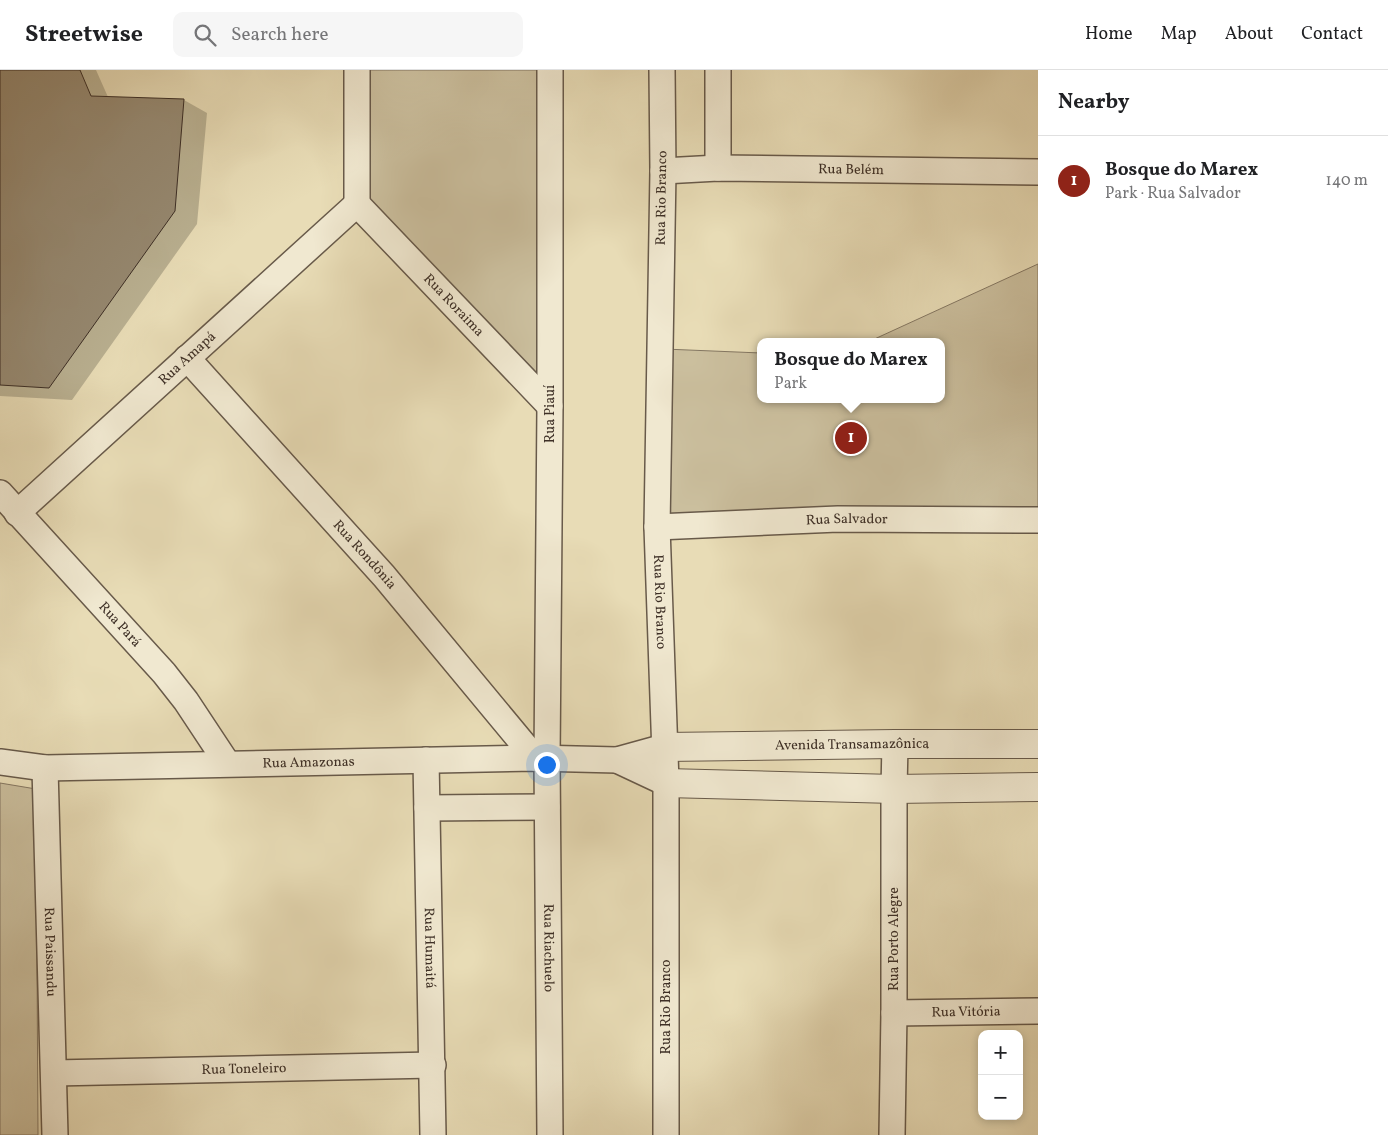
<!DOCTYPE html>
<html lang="en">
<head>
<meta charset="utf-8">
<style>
  body { margin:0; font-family:Vollkorn,serif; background:#f6f6f6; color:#202124 }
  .controls { position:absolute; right:15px; bottom:15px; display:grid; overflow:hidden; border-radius:10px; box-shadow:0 2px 8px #0003 }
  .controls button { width:45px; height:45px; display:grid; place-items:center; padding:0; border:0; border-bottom:1px solid #e0e0e0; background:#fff; color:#202124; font:25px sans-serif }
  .you { position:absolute; left:546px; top:694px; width:18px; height:18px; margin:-12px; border:4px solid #fff; border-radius:50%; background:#1a73e8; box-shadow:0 0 0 8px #1a73e833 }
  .badge { display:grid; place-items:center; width:32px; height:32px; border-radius:50%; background:#8f2418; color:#fff; font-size:16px; font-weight:700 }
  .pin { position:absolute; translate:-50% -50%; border:2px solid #fff; box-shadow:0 1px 5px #0006 }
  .popup { position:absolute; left:757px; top:268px; width:188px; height:65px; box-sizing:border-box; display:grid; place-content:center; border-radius:10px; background:#fff; filter:drop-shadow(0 1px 4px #0005); font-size:16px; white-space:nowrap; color:#757577 }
  .popup b { font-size:19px; color:#202124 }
  .popup::after { content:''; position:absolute; left:50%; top:100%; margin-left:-10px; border:10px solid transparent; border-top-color:#fff }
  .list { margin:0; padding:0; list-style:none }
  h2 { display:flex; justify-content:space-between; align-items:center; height:65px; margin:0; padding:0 20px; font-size:21px }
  h2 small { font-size:16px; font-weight:400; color:#757577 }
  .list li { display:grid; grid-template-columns:32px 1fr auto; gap:15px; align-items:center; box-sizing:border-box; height:90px; padding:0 20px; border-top:1px solid #e0e0e0 }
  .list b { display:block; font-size:19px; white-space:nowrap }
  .list p { margin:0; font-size:16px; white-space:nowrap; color:#757577 }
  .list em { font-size:16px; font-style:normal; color:#757577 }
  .icon { flex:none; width:28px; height:28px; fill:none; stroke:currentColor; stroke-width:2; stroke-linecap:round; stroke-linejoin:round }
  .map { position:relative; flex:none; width:1038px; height:1065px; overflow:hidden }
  header { display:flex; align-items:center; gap:30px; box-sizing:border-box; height:70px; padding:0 25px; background:#fff; border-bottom:1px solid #e0e0e0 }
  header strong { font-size:24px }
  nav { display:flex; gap:28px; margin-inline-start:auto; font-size:18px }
  .search { width:350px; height:45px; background:#f6f6f6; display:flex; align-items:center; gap:12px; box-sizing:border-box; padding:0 18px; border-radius:10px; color:#757577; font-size:19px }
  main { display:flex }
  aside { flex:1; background:#fff }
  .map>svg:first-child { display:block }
  .green { fill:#cbbf9e; stroke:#847762 }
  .shadow { fill:#0003 }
  .building { fill:#968971; stroke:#3d2f26 }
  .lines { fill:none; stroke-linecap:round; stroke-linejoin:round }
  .minor-casing { stroke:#685a4a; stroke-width:28 }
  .tertiary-casing { stroke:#685a4a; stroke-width:30 }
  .minor { stroke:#f0e8d0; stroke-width:25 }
  .tertiary { stroke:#f0e8d0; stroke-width:28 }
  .labels { text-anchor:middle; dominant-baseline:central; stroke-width:5; stroke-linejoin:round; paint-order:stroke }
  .street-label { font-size:14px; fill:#3d2f26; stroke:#f0e8d0 }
</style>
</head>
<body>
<header>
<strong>Streetwise</strong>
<div class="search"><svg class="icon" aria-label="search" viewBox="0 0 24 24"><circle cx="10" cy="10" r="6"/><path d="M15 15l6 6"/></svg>Search here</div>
<nav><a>Home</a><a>Map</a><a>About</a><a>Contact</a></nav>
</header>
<main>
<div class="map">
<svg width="1038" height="1065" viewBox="0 0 1038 1065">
  <rect width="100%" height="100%" fill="#e8dcb6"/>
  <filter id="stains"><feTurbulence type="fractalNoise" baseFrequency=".004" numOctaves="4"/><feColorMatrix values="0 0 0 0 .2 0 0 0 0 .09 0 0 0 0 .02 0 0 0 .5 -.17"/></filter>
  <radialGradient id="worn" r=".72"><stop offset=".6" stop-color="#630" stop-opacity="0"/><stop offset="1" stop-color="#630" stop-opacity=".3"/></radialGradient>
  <g class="green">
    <path d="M 350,0 L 546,0 L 545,331 L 349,139 Z"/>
    <path d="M 1038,194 L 1038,451 L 664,450 L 664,279 L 761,283 L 761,329 L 941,329 L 941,272 L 868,272 Z"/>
    <path d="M 0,713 L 36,719 L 38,1065 L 0,1065 Z"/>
  </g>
  <path class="shadow" d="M 0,0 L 96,0 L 108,27 L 184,30 L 207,43 L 197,154 L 72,330 L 0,326 Z"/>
  <path class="building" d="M 0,0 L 80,0 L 91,26 L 184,29 L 175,141 L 49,318 L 0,315 Z"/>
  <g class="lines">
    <defs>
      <g id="minor">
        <path d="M 357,0 L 357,134"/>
        <path id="s1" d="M 550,0 L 550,336 L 547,689 L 550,1065"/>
        <path id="s2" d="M 662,0 L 663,101 L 657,457 L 666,713 L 666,1065"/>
        <path d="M 718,98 L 718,0"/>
        <path id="s3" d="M 663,101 L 718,98 L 1038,102"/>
        <path id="s4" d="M 357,134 L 550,336"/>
        <path id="s5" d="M 187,288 L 384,506 L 535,688"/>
        <path id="s6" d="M 0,423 L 164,603 L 186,631 L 227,693"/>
        <path id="s7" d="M 17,443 L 357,134"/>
        <path id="s8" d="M 657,457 L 838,449 L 1038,450"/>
        <path id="s9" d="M 426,690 L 433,1065"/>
        <path d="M 617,690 L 666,713"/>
        <path id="s10" d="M 0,692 L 45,698 L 535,688 L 617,690 L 664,677"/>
        <path id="s11" d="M 45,698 L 55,1065"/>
        <path d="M 427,738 L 547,737"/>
        <path id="s12" d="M 894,943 L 1038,941"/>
        <path id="s13" d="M 54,1003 L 433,995"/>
        <path d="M 892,1065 L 894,943 L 894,719 L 895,674"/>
      </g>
      <g id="tertiary">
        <path id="s14" d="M 664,677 L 895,674 L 1038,674"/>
        <path d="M 666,713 L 894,719 L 1038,717"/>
      </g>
    </defs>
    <use href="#minor" class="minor-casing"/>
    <use href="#tertiary" class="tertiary-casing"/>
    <use href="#minor" class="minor"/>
    <use href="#tertiary" class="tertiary"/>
  </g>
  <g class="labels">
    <g class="street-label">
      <text stroke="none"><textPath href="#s3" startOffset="188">Rua Belém</textPath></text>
      <text transform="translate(662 128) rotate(-89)">Rua Rio Branco</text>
      <text stroke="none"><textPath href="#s4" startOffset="140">Rua Roraima</textPath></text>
      <text stroke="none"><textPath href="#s7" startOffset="230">Rua Amapá</textPath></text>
      <text transform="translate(550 344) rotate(-90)">Rua Piauí</text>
      <text stroke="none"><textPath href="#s8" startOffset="190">Rua Salvador</textPath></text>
      <text stroke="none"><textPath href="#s5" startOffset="265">Rua Rondônia</textPath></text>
      <text stroke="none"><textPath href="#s2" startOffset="532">Rua Rio Branco</textPath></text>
      <text stroke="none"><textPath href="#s6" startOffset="178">Rua Pará</textPath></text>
      <text stroke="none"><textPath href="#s14" startOffset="188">Avenida Transamazônica</textPath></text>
      <text stroke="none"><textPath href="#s10" startOffset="309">Rua Amazonas</textPath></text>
      <text transform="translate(894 869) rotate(-90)">Rua Porto Alegre</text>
      <text stroke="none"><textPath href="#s1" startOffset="878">Rua Riachuelo</textPath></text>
      <text stroke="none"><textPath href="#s9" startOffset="188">Rua Humaitá</textPath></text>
      <text stroke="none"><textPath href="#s11" startOffset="184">Rua Paissandu</textPath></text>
      <text transform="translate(666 937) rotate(-90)">Rua Rio Branco</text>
      <text stroke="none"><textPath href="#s12" startOffset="72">Rua Vitória</textPath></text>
      <text stroke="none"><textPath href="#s13" startOffset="190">Rua Toneleiro</textPath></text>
    </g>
  </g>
  <rect width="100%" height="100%" filter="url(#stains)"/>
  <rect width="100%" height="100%" fill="url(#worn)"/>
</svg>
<div class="controls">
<button>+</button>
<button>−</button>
</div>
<div class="you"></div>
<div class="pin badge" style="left:851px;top:368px">1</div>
<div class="popup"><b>Bosque do Marex</b>Park</div>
</div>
<aside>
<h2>Nearby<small></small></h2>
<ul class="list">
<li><span class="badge">1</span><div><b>Bosque do Marex</b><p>Park · Rua Salvador</p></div><em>140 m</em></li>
</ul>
</aside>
</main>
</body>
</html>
